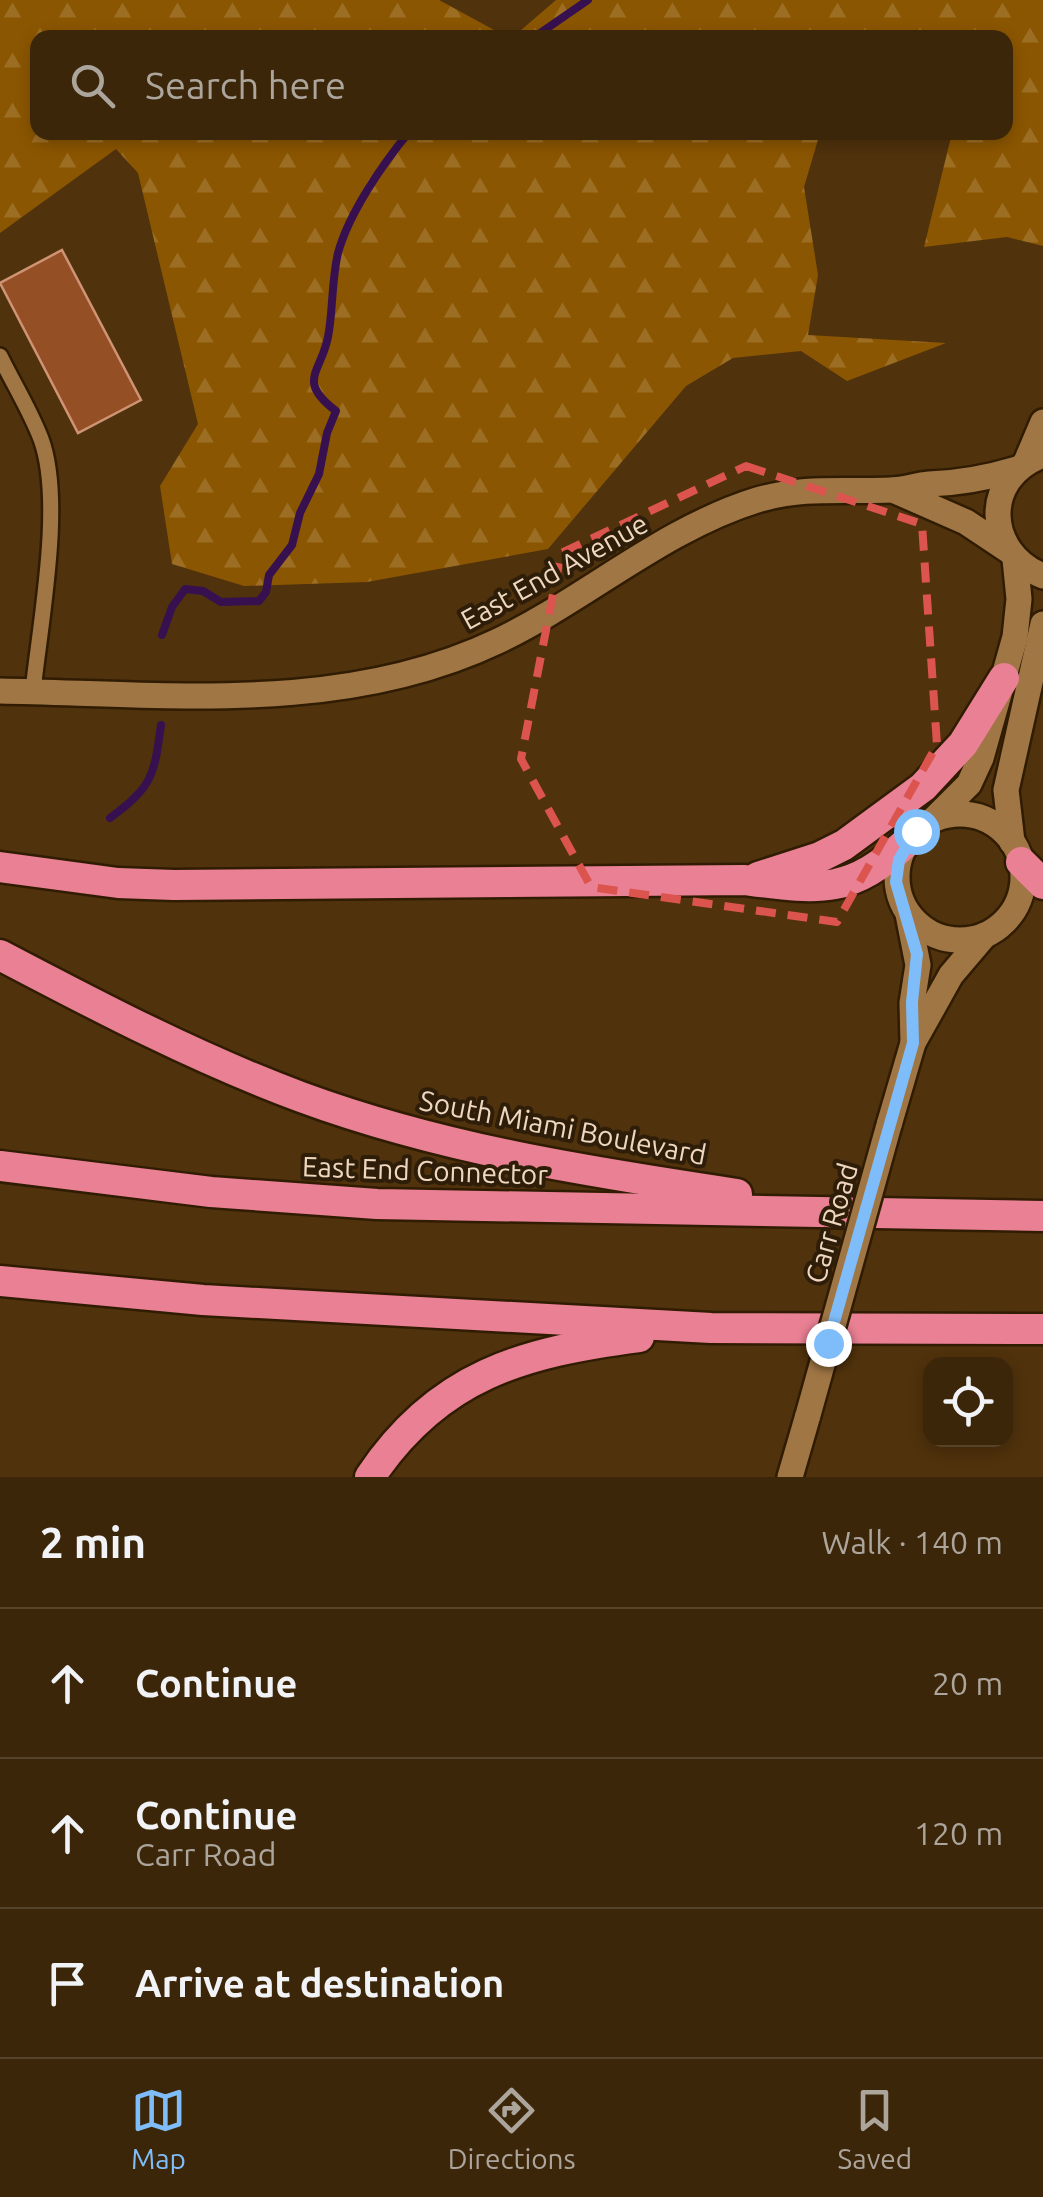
<!DOCTYPE html>
<html lang="en">
<head>
<meta charset="utf-8">
<style>
  body { margin:0; font-family:Ubuntu,sans-serif; background:#473217; color:#f1f3f6 }
  .controls { position:absolute; right:30px; bottom:30px; display:grid; overflow:hidden; border-radius:20px; box-shadow:0 5px 15px #0003 }
  .controls button { width:90px; height:90px; display:grid; place-items:center; padding:0; border:0; border-bottom:2px solid #55432a; background:#3c2609; color:#f1f3f6; font:50px sans-serif }
  .stop { position:absolute; width:30px; height:30px; margin:-22px; border:8px solid #7fbdfa; border-radius:50%; background:#fff }
  .stop.end { background:#7fbdfa; border-color:#fff; box-shadow:0 2px 10px #0008 }
  .list { margin:0; padding:0; list-style:none }
  h2 { display:flex; justify-content:space-between; align-items:center; height:130px; margin:0; padding:0 40px; font-size:42px }
  h2 small { font-size:32px; font-weight:400; color:#aca59c }
  .list li { display:grid; grid-template-columns:65px 1fr auto; gap:30px; align-items:center; box-sizing:border-box; height:150px; padding:0 40px; border-top:2px solid #55432a }
  .list b { display:block; font-size:38px; white-space:nowrap }
  .list p { margin:0; font-size:32px; white-space:nowrap; color:#aca59c }
  .list em { font-size:32px; font-style:normal; color:#aca59c }
  .icon { flex:none; width:55px; height:55px; fill:none; stroke:currentColor; stroke-width:2; stroke-linecap:round; stroke-linejoin:round }
  .map { position:relative; flex:none; width:1043px; height:1477px; overflow:hidden }
  .search { position:absolute; background:#3c2609; box-shadow:0 5px 15px #0003; left:30px; right:30px; top:30px; height:110px; display:flex; align-items:center; gap:25px; box-sizing:border-box; padding:0 35px; border-radius:20px; color:#aca59c; font-size:38px }
  .sheet { height:580px; background:#3c2609 }
  nav { display:flex; justify-content:space-around; align-items:center; box-sizing:border-box; height:140px; border-top:2px solid #55432a; background:#3c2609; font-size:28px; color:#aca59c }
  nav a { display:grid; justify-items:center; gap:5px }
  nav .on { color:#7fbdfa }
  .map>svg:first-child { display:block }
  .forest { fill:url(#forest-firs) }
  .lines { fill:none; stroke-linecap:round; stroke-linejoin:round }
  .stream { stroke:#37114f; stroke-width:8 }
  .building { fill:#954f25; stroke:#cf9475; stroke-width:2.5 }
  .lane-casing { stroke:#301c02; stroke-width:20 }
  .street-casing { stroke:#301c02; stroke-width:30 }
  .secondary-casing { stroke:#301c02; stroke-width:30 }
  .highway-casing { stroke:#301c02; stroke-width:35 }
  .lane { stroke:#a07645; stroke-width:15 }
  .street { stroke:#a07645; stroke-width:25 }
  .secondary { stroke:#a07645; stroke-width:25 }
  .highway { stroke:#ea8094; stroke-width:30 }
  .secondary-bridge-casing { stroke:#301c02; stroke-width:30; stroke-linecap:butt }
  .secondary-bridge { stroke:#a07645; stroke-width:25 }
  .route { stroke:#7fbdfa; stroke-width:12 }
  .marked { fill:none; stroke:#dc544e; stroke-width:8; stroke-dasharray:20 12; stroke-linejoin:round }
  .labels { text-anchor:middle; dominant-baseline:central; stroke-width:8; stroke-linejoin:round; paint-order:stroke }
  .street-label { font-size:28px; fill:#f0d8c0; stroke:#2e1d08 }
</style>
</head>
<body>
<div class="map">
<svg width="1043" height="1477" viewBox="0 0 1043 1477">
  <defs>
    <pattern id="forest-firs" width="22" height="20" patternUnits="userSpaceOnUse" patternTransform="scale(2.5)"><rect width="22" height="20" fill="#8b5601"/><path d="M5 1l3.5 6h-7zM16 11l3.5 6h-7z" fill="#9c6e24"/></pattern>
  </defs>
  <rect width="100%" height="100%" fill="#50320c"/>
  <g class="forest">
    <path d="M 0,0 L 439,0 L 507,37 L 38,38 L 38,132 L 820,133 L 804,187 L 818,275 L 808,335 L 946,343 L 847,381 L 801,351 L 733,358 L 686,386 L 548,549 L 367,582 L 244,586 L 172,564 L 160,486 L 198,424 L 138,173 L 116,149 L 0,233 Z"/>
    <path d="M 556,0 L 1043,0 L 1043,246 L 1007,237 L 924,247 L 952,133 L 1006,132 L 1006,38 L 856,38 L 850,34 L 848,38 L 513,37 Z"/>
  </g>
  <g class="lines">
    <g class="stream">
      <path d="M 533,38 L 588,0"/>
      <path d="M 162,635 L 172,607 L 185,589 L 203,591 L 221,602 L 259,601 L 266,592 L 269,575 L 292,545 L 300,513 L 319,474 L 327,433 L 336,411 C 294,379 324,372 329,331 C 333,305 332,278 338,253 C 349,213 382,165 409,132"/>
      <path d="M 110,818 C 153,786 154,776 161,725"/>
    </g>
  </g>
  <path class="building" d="M 62,250 L 141,400 L 78,433 L 0,283 Z"/>
  <g class="lines">
    <defs>
      <path id="lane" d="M 0,356 C 13,383 30,410 41,439 C 64,501 40,623 33,691"/>
      <path id="street" d="M 1026,462 L 1043,422"/>
      <g id="secondary">
        <path d="M 1043,455 C 982,477 984,552 1043,576"/>
        <path d="M 893,490 L 966,522 L 1008,550"/>
        <path d="M 0,691 C 166,694 343,715 498,641 C 586,599 663,529 757,500 C 805,486 844,492 891,490 C 904,490 916,485 929,484 C 960,483 987,478 1017,469"/>
        <circle cx="960" cy="877" r="63"/>
        <path d="M 936,817 L 969,784 L 981,758 L 1015,637 L 1019,599 L 1015,559"/>
        <path d="M 1012,842 L 1006,790 L 1043,624"/>
        <path d="M 908,914 L 918,965 L 912,1003 L 913,1043"/>
        <path d="M 889,1125 L 913,1043 L 951,975 L 985,935"/>
        <path d="M 790,1477 L 808,1415"/>
      </g>
      <g id="highway">
        <path d="M 1021,862 L 1043,884"/>
        <path d="M 0,867 L 118,883 L 174,885 L 745,880 C 821,890 850,895 909,840"/>
        <path d="M 758,877 L 820,857 L 844,845 L 923,787 L 963,744 L 1004,678"/>
        <path d="M 0,955 C 99,1007 196,1058 301,1097 C 442,1149 590,1172 737,1194"/>
        <path d="M 0,1166 L 211,1192 L 377,1204 L 1043,1216"/>
        <path d="M 0,1281 L 203,1300 L 711,1328 L 1043,1329"/>
        <path d="M 370,1477 C 438,1375 523,1352 639,1337"/>
      </g>
    </defs>
    <use href="#lane" class="lane-casing"/>
    <use href="#street" class="street-casing"/>
    <use href="#secondary" class="secondary-casing"/>
    <use href="#highway" class="highway-casing"/>
    <use href="#lane" class="lane"/>
    <use href="#street" class="street"/>
    <use href="#secondary" class="secondary"/>
    <use href="#highway" class="highway"/>
    <defs>
      <path id="secondary-bridge" d="M 808,1415 L 889,1125"/>
    </defs>
    <use href="#secondary-bridge" class="secondary-bridge-casing"/>
    <use href="#secondary-bridge" class="secondary-bridge"/>
  </g>
  <g class="lines">
    <path class="route" d="M 828,1343 L 913,1043 L 912,1002 L 917,954 L 896,882 L 899,860 L 916,831"/>
  </g>
  <path class="marked" d="M 746,466 L 922,524 L 937,745 L 837,922 L 591,887 L 521,759 L 561,553 Z"/>
  <g class="labels">
    <g class="street-label">
      <text transform="translate(554 571) rotate(-29)">East End Avenue</text>
      <text transform="translate(563 1127) rotate(11)">South Miami Boulevard</text>
      <text transform="translate(425 1170) rotate(2)">East End Connector</text>
      <text transform="translate(831 1223) rotate(-74)">Carr Road</text>
    </g>
  </g>
</svg>
<div class="controls">
<button><svg class="icon" aria-label="locate" viewBox="0 0 24 24"><circle cx="12" cy="12" r="6"/><path d="M12 2v4M12 18v4M2 12h4M18 12h4"/></svg></button>
</div>
<div class="stop" style="left:916px;top:831px"></div>
<div class="stop end" style="left:828px;top:1343px"></div>
<div class="search"><svg class="icon" aria-label="search" viewBox="0 0 24 24"><circle cx="10" cy="10" r="6"/><path d="M15 15l6 6"/></svg>Search here</div>
</div>
<section class="sheet">
<h2>2 min<small>Walk · 140 m</small></h2>
<ul class="list">
<li><svg class="icon" aria-label="ahead" viewBox="0 0 24 24"><path d="M12 20V5M6 11l6-6 6 6"/></svg><div><b>Continue</b></div><em>20 m</em></li>
<li><svg class="icon" aria-label="ahead" viewBox="0 0 24 24"><path d="M12 20V5M6 11l6-6 6 6"/></svg><div><b>Continue</b><p>Carr Road</p></div><em>120 m</em></li>
<li><svg class="icon" aria-label="arrive" viewBox="0 0 24 24"><path d="M6 21V4h12l-3 4 3 4H6"/></svg><div><b>Arrive at destination</b></div></li>
</ul>
</section>
<nav>
<a class="on"><svg class="icon" aria-label="map" viewBox="0 0 24 24"><path d="M3 6l6-2 6 2 6-2v14l-6 2-6-2-6 2zM9 4v14M15 6v14"/></svg>Map</a>
<a><svg class="icon" aria-label="directions" viewBox="0 0 24 24"><path d="M12 3l9 9-9 9-9-9zM9 14v-3h6M13 9l2 2-2 2"/></svg>Directions</a>
<a><svg class="icon" aria-label="saved" viewBox="0 0 24 24"><path d="M7 4h10v16l-5-4-5 4z"/></svg>Saved</a>
</nav>
</body>
</html>
